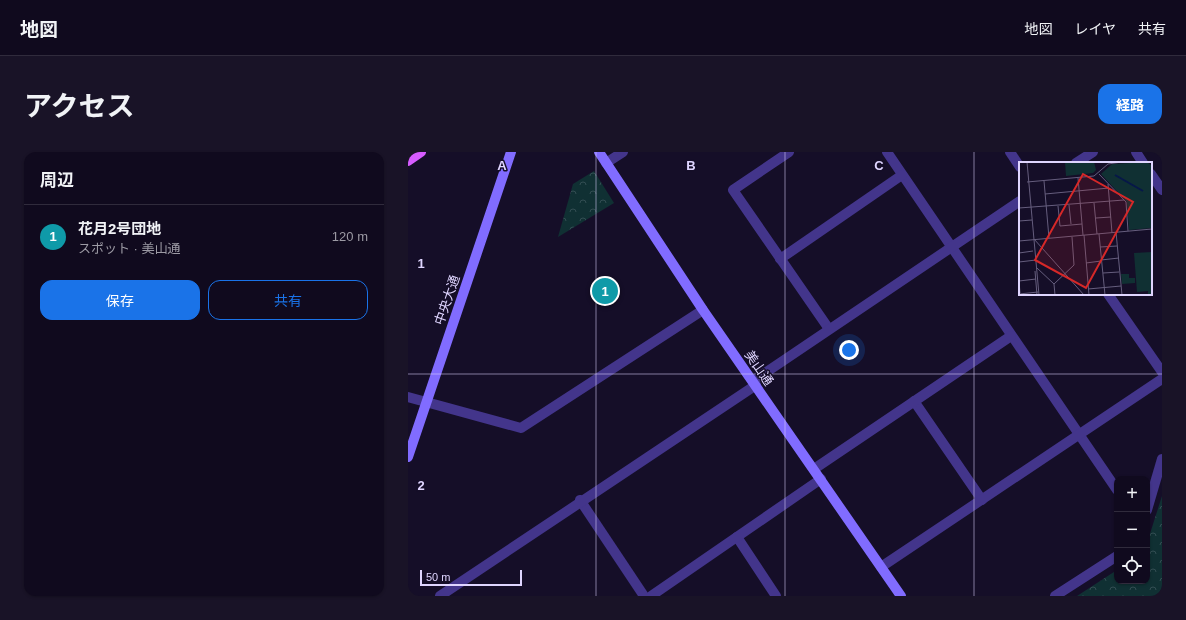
<!DOCTYPE html>
<html lang="ja">
<head>
<meta charset="utf-8">
<style>
  body { margin:0; font-family:Arial,"Noto Sans JP",sans-serif; background:#191327; color:#f1f3f6 }
  .controls { position:absolute; right:12px; bottom:12px; display:grid; overflow:hidden; border-radius:8px; box-shadow:0 1px 3px #0004 }
  .controls button { width:36px; height:36px; display:grid; place-items:center; padding:0; border:0; border-bottom:1px solid #302b3c; background:#100a1e; color:#f1f3f6; font:20px sans-serif }
  .scale { position:absolute; left:12px; bottom:10px; width:102px; box-sizing:border-box; padding-left:4px; border:2px solid #dfd5ff; border-top:0; font-size:11px; line-height:14px; white-space:nowrap; color:#dfd5ff; -webkit-text-stroke:3px #150e28; paint-order:stroke }
  .you { position:absolute; left:441px; top:198px; width:14px; height:14px; margin:-10px; border:3px solid #fff; border-radius:50%; background:#1a73e8; box-shadow:0 0 0 6px #1a73e833 }
  .badge { display:grid; place-items:center; width:26px; height:26px; border-radius:50%; background:#1a73e8; color:#fff; font-size:13px; font-weight:700 }
  .pin { position:absolute; translate:-50% -50%; border:2px solid #fff; box-shadow:0 1px 4px #0006 }
  .list { margin:0; padding:0; list-style:none }
  h2 { display:flex; justify-content:space-between; align-items:center; height:52px; margin:0; padding:0 16px; font-size:17px }
  h2 small { font-size:13px; font-weight:400; color:#9c9aa4 }
  .list li { display:grid; grid-template-columns:26px 1fr auto; gap:12px; align-items:center; box-sizing:border-box; height:64px; padding:0 16px; border-top:1px solid #302b3c }
  .list b { display:block; font-size:15px; white-space:nowrap }
  .list p { margin:0; font-size:13px; white-space:nowrap; color:#9c9aa4 }
  .list em { font-size:13px; font-style:normal; color:#9c9aa4 }
  .actions { display:flex; gap:8px; padding:12px 16px }
  .actions a { flex:1; padding:9px 0; border:1px solid #1a73e8; border-radius:12px; text-align:center; font-size:14px; color:#1a73e8 }
  .actions .main { background:#1a73e8; color:#fff }
  .icon { flex:none; width:22px; height:22px; fill:none; stroke:currentColor; stroke-width:2; stroke-linecap:round; stroke-linejoin:round }
  .map { position:relative; flex:none; width:754px; height:444px; overflow:hidden; border-radius:12px }
  header { display:flex; align-items:center; gap:24px; box-sizing:border-box; height:56px; padding:0 20px; background:#100a1e; border-bottom:1px solid #302b3c }
  header strong { font-size:19px }
  nav { display:flex; gap:22px; margin-inline-start:auto; font-size:14px }
  .intro { display:flex; align-items:center; justify-content:space-between; box-sizing:border-box; height:96px; padding:0 24px }
  h1 { margin:0; font-size:28px }
  .button { padding:10px 18px; border-radius:12px; background:#1a73e8; color:#fff; font-size:14px; font-weight:700 }
  main { display:flex; gap:24px; padding:0 24px }
  aside { flex:1; background:#100a1e; border-radius:12px; box-shadow:0 1px 3px #0004 }
  .map>svg:first-child { display:block }
  .forest { fill:url(#forest-crowns) }
  .lines { fill:none; stroke-linecap:round; stroke-linejoin:round }
  .street { stroke:#43358b; stroke-width:10 }
  .secondary { stroke:#816cff; stroke-width:10 }
  .primary { stroke:#d65cff; stroke-width:10 }
  .grid { fill:none; stroke:#dfd5ff; stroke-width:1; stroke-opacity:0.55 }
  .labels { text-anchor:middle; dominant-baseline:central; stroke-width:3; stroke-linejoin:round; paint-order:stroke }
  .street-label { font-size:13px; fill:#dfd5ff; stroke:#150e28 }
  .inset-river { fill:none; stroke:#061749; stroke-width:2 }
  .inset-road { fill:none; stroke:#665e7e; stroke-width:1 }
  .view { fill:#d62828; fill-opacity:0.15; stroke:#d62828; stroke-width:2 }
  .inset-edge { fill:none; stroke:#dfd5ff; stroke-width:2 }
  .grid-label { font-size:13px; text-anchor:middle; font-weight:bold; fill:#dfd5ff; stroke:#150e28; stroke-width:3; stroke-linejoin:round; paint-order:stroke }
</style>
</head>
<body>
<header>
<strong>地図</strong>
<nav><a>地図</a><a>レイヤ</a><a>共有</a></nav>
</header>
<div class="intro"><h1>アクセス</h1><a class="button">経路</a></div>
<main>
<aside>
<h2>周辺<small></small></h2>
<ul class="list">
<li><span class="badge" style="background:#0f9aa8">1</span><div><b>花月2号団地</b><p>スポット · 美山通</p></div><em>120 m</em></li>
</ul>
<div class="actions"><a class="main">保存</a><a>共有</a></div>
</aside>
<div class="map">
<svg width="754" height="444" viewBox="0 0 754 444">
  <defs>
    <pattern id="forest-crowns" width="20" height="18" patternUnits="userSpaceOnUse"><rect width="20" height="18" fill="#103033"/><path d="M2 6a3 3 0 1 1 6 0M12 15a3 3 0 1 1 6 0" fill="none" stroke="#324d52"/></pattern>
  </defs>
  <rect width="100%" height="100%" fill="#150e28"/>
  <g class="forest">
    <path d="M 186,19 L 206,51 L 150,85 L 165,32 Z"/>
    <path d="M 754,344 L 754,444 L 669,444 L 709,418 L 709,429 L 739,429 L 739,391 Z"/>
  </g>
  <g class="lines">
    <g class="street">
      <path d="M 381,0 L 325,38 L 421,177"/>
      <path d="M 479,0 L 709,338"/>
      <path d="M 602,0 L 612,15"/>
      <path d="M 728,0 L 735,11"/>
      <path d="M 198,11 L 215,0"/>
      <path d="M 668,11 L 685,0"/>
      <path d="M 743,22 L 754,38"/>
      <path d="M 372,107 L 494,23"/>
      <path d="M 700,142 L 754,220"/>
      <path d="M 345,229 L 612,49"/>
      <path d="M 0,245 L 113,276 L 295,158"/>
      <path d="M 506,249 L 574,348"/>
      <path d="M 406,317 L 603,184"/>
      <path d="M 172,348 L 236,444"/>
      <path d="M 739,358 L 754,307"/>
      <path d="M 329,385 L 368,444"/>
      <path d="M 473,415 L 754,227"/>
      <path d="M 32,444 L 348,233"/>
      <path d="M 243,444 L 413,327"/>
      <path d="M 647,444 L 709,404"/>
    </g>
    <g class="secondary">
      <path d="M 191,0 L 295,158 L 493,444"/>
      <path d="M 0,305 L 103,0"/>
    </g>
    <path class="primary" d="M 0,9 L 13,0"/>
  </g>
  <path class="grid" d="M 188,0 L 188,444M 377,0 L 377,444M 566,0 L 566,444M 0,222 L 754,222"/>
  <g class="labels">
    <g class="street-label">
      <text transform="translate(39 148) rotate(-71)">中央大通</text>
      <text transform="translate(351 216) rotate(55)">美山通</text>
    </g>
  </g>
  <g transform="translate(611 10)">
    <rect width="133" height="133" fill="#150e28"/>
    <path d="M 128,0 L 133,4 L 133,66 L 110,68 L 108,40 L 82,12 L 93,2 ZM 133,90 L 133,133 L 129,133 L 129,129 L 118,130 L 115,91 ZM 102,112 L 110,112 L 110,116 L 116,116 L 116,121 L 103,122 Z" fill="#103033"/>
    <path d="M 46,0 L 75,0 L 77,8 L 74,11 L 47,14 Z" fill="#103033"/>
    <path class="inset-river" d="M 96,13 L 124,29"/>
    <path class="inset-road" d="M 8,0 L 20,133M 80,12 L 107,40 L 109,69M 59,16 L 64,73M 25,19 L 30,76M 8,20 L 75,14 L 89,2 L 103,0M 89,22 L 93,71M 26,32 L 90,26M 75,41 L 78,72M 50,43 L 52,62M 39,44 L 41,64 L 63,62M 0,46 L 105,38M 77,56 L 92,55M 0,59 L 13,58M 97,70 L 103,133M 80,72 L 86,133M 65,73 L 70,133M 15,77 L 65,133M 0,79 L 133,67M 81,85 L 98,84M 0,91 L 14,89M 82,98 L 100,96M 0,100 L 17,98M 67,101 L 82,99M 18,106 L 35,122 L 36,133M 16,109 L 18,133M 84,111 L 100,110M 0,119 L 17,117M 0,119 L 1,131M 35,122 L 55,103 L 53,75M 69,127 L 102,124M 0,132 L 19,130"/>
    <path class="view" d="M 64,12 L 114,40 L 67,126 L 16,98 Z"/>
    <rect width="133" height="133" class="inset-edge"/>
  </g>
  <g class="grid-label">
    <text x="94" y="18">A</text>
    <text x="283" y="18">B</text>
    <text x="471" y="18">C</text>
    <text x="13" y="116">1</text>
    <text x="13" y="338">2</text>
  </g>
</svg>
<div class="controls">
<button>+</button>
<button>−</button>
<button><svg class="icon" aria-label="locate" viewBox="0 0 24 24"><circle cx="12" cy="12" r="6"/><path d="M12 2v4M12 18v4M2 12h4M18 12h4"/></svg></button>
</div>
<div class="scale">50 m</div>
<div class="you"></div>
<div class="pin badge" style="left:197px;top:139px;background:#0f9aa8">1</div>
</div>
</main>
</body>
</html>
